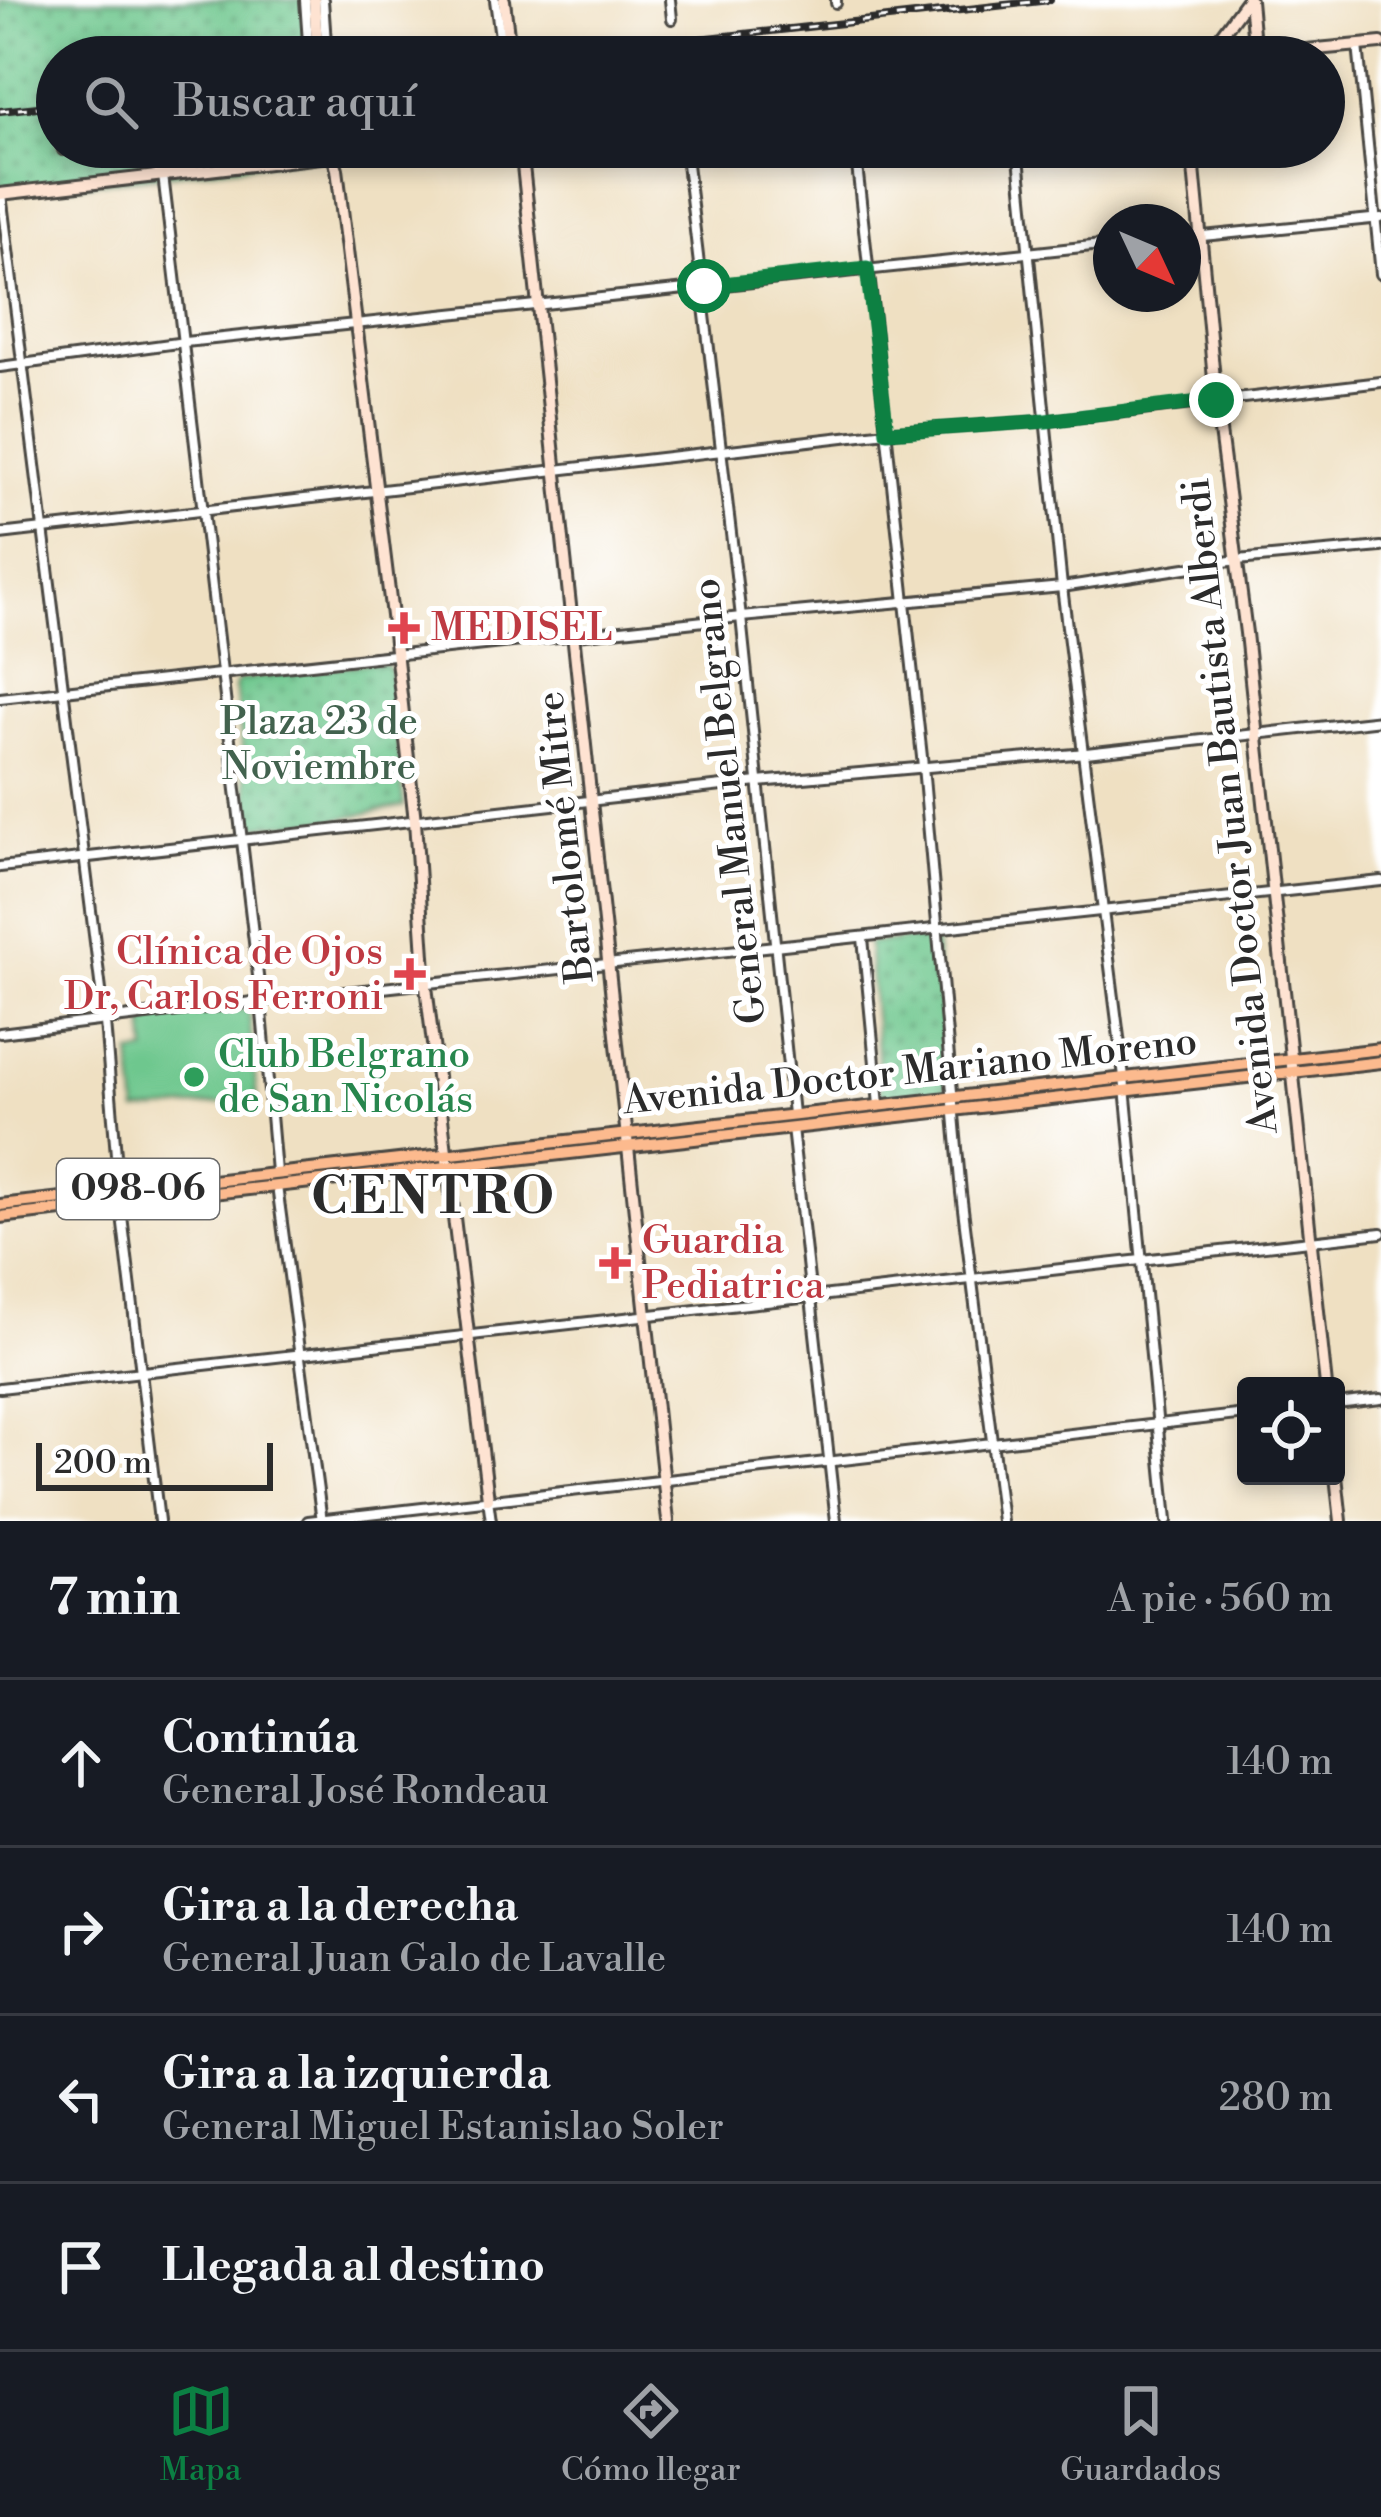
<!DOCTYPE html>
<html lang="es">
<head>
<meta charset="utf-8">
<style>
  body { margin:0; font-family:"Libre Bodoni",serif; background:#242831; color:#f1f3f6 }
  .controls { position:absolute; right:36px; bottom:36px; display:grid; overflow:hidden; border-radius:12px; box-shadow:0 6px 18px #0003 }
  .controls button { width:108px; height:108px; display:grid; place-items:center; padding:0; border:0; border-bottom:3px solid #363941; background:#171b24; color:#f1f3f6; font:60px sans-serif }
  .compass { position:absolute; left:1093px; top:204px; width:108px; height:108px; border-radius:50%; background:#171b24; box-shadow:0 6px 18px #0003; rotate:134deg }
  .scale { position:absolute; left:36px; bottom:30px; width:237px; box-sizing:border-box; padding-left:12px; border:6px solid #2b2b2b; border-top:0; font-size:33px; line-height:42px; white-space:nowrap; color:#2b2b2b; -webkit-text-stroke:9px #fff; paint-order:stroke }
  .stop { position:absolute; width:36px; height:36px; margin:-27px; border:9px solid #0b8043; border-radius:50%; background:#fff }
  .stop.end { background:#0b8043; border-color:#fff; box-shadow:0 3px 12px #0008 }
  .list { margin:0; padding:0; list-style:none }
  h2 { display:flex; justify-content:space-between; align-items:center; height:156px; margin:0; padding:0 48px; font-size:51px }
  h2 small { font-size:39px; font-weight:400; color:#9ea1a6 }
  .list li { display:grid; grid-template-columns:78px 1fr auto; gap:36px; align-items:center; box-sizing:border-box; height:168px; padding:0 48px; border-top:3px solid #363941 }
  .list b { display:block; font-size:45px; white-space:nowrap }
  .list p { margin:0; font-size:39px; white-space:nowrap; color:#9ea1a6 }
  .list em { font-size:39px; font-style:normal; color:#9ea1a6 }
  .icon { flex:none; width:66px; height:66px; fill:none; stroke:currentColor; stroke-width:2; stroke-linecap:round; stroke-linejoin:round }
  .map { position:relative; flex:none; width:1381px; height:1521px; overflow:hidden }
  .search { position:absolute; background:#171b24; box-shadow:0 6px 18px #0003; left:36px; right:36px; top:36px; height:132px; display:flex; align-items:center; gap:30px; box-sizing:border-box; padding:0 42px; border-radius:66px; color:#9ea1a6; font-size:45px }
  .sheet { height:828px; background:#171b24 }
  nav { display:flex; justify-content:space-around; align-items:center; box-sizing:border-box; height:168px; border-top:3px solid #363941; background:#171b24; font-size:33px; color:#9ea1a6 }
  nav a { display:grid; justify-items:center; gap:6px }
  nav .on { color:#0b8043 }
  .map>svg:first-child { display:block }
  .park { fill:url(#park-dots); stroke:#4c795c; stroke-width:3 }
  .garden { fill:#6ec78e; stroke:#4c795c; stroke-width:3 }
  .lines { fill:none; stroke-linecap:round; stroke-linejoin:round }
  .secondary-tunnel { stroke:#c8bca4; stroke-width:10; stroke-dasharray:10 5; stroke-linecap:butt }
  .street-casing { stroke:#484642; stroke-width:14 }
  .secondary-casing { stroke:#484642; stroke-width:16 }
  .primary-casing { stroke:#484642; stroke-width:16 }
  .street { stroke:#fff; stroke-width:8 }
  .secondary { stroke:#fee3d2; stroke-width:10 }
  .primary { stroke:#fcba8e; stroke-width:10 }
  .rail-casing { stroke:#2b2b2b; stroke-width:8 }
  .rail { stroke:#fff; stroke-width:3; stroke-dasharray:9; stroke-linecap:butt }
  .route { stroke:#0b8043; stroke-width:15 }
  .health-dot { fill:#e0444e; stroke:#fff; stroke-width:4.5 }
  .leisure-dot { fill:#2e9e5b; stroke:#fff; stroke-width:4.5 }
  .labels { text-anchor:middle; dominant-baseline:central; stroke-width:10; stroke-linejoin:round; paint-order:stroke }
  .shield { fill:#fff; stroke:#6b6b6b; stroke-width:3 }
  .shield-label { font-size:36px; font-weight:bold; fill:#2b2b2b }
  .health-label { font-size:39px; fill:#be3a42; stroke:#fff; text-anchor:start }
  .park-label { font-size:39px; fill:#42624e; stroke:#fff }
  .street-label { font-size:39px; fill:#2b2b2b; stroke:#fff }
  .leisure-label { font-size:39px; fill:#27864d; stroke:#fff; text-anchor:start }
  .district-label { font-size:51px; font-weight:bold; letter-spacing:3px; fill:#2b2b2b; stroke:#fff }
</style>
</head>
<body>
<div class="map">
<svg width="1381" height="1521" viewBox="0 0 1381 1521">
  <defs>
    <pattern id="park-dots" width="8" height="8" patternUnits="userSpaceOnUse" patternTransform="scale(3)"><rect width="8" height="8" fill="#6ec78e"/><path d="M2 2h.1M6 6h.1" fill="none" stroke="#5ba274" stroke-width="1.8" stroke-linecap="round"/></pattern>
  </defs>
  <rect width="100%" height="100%" fill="#fff"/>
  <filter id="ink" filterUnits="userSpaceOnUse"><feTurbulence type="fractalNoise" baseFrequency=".00833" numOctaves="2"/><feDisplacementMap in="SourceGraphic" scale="24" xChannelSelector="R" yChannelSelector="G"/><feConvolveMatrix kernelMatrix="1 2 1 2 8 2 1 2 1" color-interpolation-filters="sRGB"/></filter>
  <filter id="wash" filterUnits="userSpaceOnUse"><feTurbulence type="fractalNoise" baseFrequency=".004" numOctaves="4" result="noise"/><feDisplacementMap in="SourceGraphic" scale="48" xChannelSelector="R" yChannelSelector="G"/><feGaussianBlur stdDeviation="2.7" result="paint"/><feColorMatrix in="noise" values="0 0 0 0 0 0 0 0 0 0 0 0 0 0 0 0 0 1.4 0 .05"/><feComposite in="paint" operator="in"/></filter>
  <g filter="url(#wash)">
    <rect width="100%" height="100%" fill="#efe0c2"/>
    <g class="park">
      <path d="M 0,0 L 314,0 L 318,57 L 57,57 L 57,147 L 330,147 L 333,155 L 0,194 Z"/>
      <path d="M 369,663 L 384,664 L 390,669 L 404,806 L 332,820 L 257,826 L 251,823 L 235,687 L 238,680 Z"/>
      <path d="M 935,937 L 948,1093 L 881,1099 L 868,943 Z"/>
    </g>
    <path class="garden" d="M 249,1009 L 257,1100 L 137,1112 L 131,1054 L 147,1052 L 144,1019 Z"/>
  </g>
  <g filter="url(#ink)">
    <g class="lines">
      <path class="secondary-tunnel" d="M 508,35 L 510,57"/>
      <defs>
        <g id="street">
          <path d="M 305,0 L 309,57"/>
          <path d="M 323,0 L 327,57"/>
          <path d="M 495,0 L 500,37 L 507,40 L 512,37"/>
          <path d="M 670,0 L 672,19"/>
          <path d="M 836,0 L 836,3"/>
          <path d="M 1358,45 L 1381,274"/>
          <path d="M 673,54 L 673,57"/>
          <path d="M 57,131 L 57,133"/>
          <path d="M 62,147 L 63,150 L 73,147"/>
          <path d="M 685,147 L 741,617 L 793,1114"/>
          <path d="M 855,147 L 923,766 L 961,1193 L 1002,1521"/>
          <path d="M 1018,147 L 1062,587 L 1124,1077 L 1167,1521"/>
          <path d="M 163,175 L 261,1001 L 276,1172"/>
          <path d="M 1,194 L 105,1022 L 119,1191 L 159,1521"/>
          <path d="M 1183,238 L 1381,218"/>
          <path d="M 0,367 L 185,342 L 1111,244"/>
          <path d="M 0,534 L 887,432 L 1046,421 L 1381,382"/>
          <path d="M 0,698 L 741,617 L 1062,587 L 1237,560 L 1381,547"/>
          <path d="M 0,867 L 758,782 L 1086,753 L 1381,720"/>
          <path d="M 863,938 L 879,1105"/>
          <path d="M 0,1033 L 261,1001 L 1381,881"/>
          <path d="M 792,1128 L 836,1521"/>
          <path d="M 277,1186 L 322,1521"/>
          <path d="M 0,1388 C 460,1335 920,1281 1381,1233"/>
          <path d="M 1336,1404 L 1381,1399"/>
          <path d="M 488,1499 L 491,1521"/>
          <path d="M 308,1521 L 1246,1414"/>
        </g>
        <g id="secondary">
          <path d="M 314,0 L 318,57"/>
          <path d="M 504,0 L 508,35"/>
          <path d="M 1250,0 L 1255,55"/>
          <path d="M 1205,57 L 1247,0"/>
          <path d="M 1229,57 L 1381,43"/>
          <path d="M 330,147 L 337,169 L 393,624 L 415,821 L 426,986 L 488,1499"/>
          <path d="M 521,147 L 668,1521"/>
          <path d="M 1192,147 L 1216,400 L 1246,633 L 1326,1386"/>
          <path d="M 0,194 L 409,147"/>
          <path d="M 1336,1476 L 1341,1521"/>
        </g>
        <g id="primary">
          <path d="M 0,1205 L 1381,1049"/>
          <path d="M 0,1217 L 1381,1062"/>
        </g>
      </defs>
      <use href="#street" class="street-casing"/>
      <use href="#secondary" class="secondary-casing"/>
      <use href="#primary" class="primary-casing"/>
      <use href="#street" class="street"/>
      <use href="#secondary" class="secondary"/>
      <use href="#primary" class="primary"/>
      <defs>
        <g id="rail">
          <path d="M 494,57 L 553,50"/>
          <path d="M 538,57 L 1050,0"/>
          <path d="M 0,111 L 57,105"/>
        </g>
      </defs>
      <use href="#rail" class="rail-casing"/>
      <use href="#rail" class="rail"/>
    </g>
  </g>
  <g class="lines" filter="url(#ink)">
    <path class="route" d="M 704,286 L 867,268 L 887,432 L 1046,421 L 1216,400"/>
  </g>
  <g class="health-dot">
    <path d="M398 610h12v12h12v12h-12v12h-12v-12h-12v-12h12z"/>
    <path d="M404 956h12v12h12v12h-12v12h-12v-12h-12v-12h12z"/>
    <path d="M609 1245h12v12h12v12h-12v12h-12v-12h-12v-12h12z"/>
  </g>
  <circle class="leisure-dot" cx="194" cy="1077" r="12"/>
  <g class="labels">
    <rect class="shield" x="57" y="1159" width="162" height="60" rx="9"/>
    <g class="shield-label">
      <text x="138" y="1189">098-06</text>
    </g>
    <g class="health-label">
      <text x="431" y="628">MEDISEL</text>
      <text x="383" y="952" text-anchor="end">Clínica de Ojos<tspan x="383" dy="45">Dr, Carlos Ferroni</tspan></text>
      <text x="642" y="1241">Guardia<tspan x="642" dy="45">Pediatrica</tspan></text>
    </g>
    <g class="park-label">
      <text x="319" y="722">Plaza 23 de<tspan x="319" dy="45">Noviembre</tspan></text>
    </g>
    <g class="street-label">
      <text transform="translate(730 801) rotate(-96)">General Manuel Belgrano</text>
      <text transform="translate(1231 806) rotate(-96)">Avenida Doctor Juan Bautista Alberdi</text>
      <text transform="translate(566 837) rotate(-96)">Bartolomé Mitre</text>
      <text transform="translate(910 1072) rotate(-6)">Avenida Doctor Mariano Moreno</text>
    </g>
    <g class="leisure-label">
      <text x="218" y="1055">Club Belgrano<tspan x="218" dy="45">de San Nicolás</tspan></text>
    </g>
    <g class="district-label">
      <text x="434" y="1198">CENTRO</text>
    </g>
  </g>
</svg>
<div class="controls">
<button><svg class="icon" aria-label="locate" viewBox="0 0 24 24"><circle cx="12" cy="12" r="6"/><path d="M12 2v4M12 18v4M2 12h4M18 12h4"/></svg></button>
</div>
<svg class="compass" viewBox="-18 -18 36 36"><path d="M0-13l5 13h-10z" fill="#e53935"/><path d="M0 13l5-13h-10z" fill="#9ea1a6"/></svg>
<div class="scale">200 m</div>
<div class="stop" style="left:704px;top:286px"></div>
<div class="stop end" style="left:1216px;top:400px"></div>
<div class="search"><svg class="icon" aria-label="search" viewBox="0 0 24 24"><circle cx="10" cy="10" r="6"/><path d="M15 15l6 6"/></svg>Buscar aquí</div>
</div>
<section class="sheet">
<h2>7 min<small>A pie · 560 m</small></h2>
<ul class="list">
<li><svg class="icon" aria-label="ahead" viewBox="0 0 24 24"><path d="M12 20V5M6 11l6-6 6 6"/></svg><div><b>Continúa</b><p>General José Rondeau</p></div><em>140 m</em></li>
<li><svg class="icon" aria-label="right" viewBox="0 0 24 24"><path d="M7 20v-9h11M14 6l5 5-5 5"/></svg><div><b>Gira a la derecha</b><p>General Juan Galo de Lavalle</p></div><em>140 m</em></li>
<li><svg class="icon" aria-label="left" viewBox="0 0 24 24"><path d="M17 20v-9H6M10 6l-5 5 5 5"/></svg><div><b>Gira a la izquierda</b><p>General Miguel Estanislao Soler</p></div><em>280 m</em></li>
<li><svg class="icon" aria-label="arrive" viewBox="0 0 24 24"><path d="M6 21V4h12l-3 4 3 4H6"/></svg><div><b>Llegada al destino</b></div></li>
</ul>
</section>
<nav>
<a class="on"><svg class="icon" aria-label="map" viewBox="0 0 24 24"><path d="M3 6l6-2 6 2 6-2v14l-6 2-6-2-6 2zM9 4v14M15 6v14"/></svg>Mapa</a>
<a><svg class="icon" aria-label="directions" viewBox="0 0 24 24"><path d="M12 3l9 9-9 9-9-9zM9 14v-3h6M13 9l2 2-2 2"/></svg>Cómo llegar</a>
<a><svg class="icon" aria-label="saved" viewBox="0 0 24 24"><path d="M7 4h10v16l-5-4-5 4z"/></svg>Guardados</a>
</nav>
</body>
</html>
